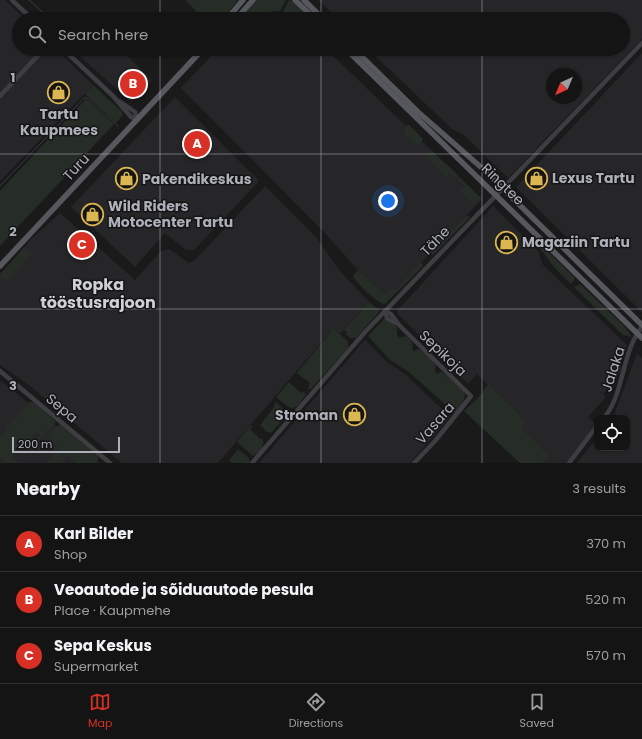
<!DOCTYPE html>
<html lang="en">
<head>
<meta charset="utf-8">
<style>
  body { margin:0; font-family:Poppins,sans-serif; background:#1d1d1d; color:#f1f3f6 }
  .controls { position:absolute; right:12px; bottom:12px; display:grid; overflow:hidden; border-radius:8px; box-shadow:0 1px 3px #0004 }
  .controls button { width:36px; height:36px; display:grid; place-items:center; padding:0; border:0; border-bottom:1px solid #333334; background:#141414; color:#f1f3f6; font:20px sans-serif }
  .compass { position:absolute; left:546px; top:68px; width:36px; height:36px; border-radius:50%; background:#141414; box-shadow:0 1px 3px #0004; rotate:224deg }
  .scale { position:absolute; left:12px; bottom:10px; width:108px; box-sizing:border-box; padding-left:4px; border:2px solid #aeb0b9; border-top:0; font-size:11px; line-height:14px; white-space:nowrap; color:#aeb0b9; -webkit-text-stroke:3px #151516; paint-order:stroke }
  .you { position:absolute; left:388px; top:201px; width:14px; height:14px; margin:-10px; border:3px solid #fff; border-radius:50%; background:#1a73e8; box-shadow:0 0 0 6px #1a73e833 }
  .badge { display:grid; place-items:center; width:26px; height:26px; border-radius:50%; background:#d93025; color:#fff; font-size:13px; font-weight:700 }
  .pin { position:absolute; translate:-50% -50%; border:2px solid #fff; box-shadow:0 1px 4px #0006 }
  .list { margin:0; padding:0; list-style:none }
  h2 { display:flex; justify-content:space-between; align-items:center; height:52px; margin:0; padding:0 16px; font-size:17px }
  h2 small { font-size:13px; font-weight:400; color:#9d9ea0 }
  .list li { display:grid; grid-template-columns:26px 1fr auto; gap:12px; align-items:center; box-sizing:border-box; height:56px; padding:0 16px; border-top:1px solid #333334 }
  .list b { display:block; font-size:15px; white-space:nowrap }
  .list p { margin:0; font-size:13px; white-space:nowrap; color:#9d9ea0 }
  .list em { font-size:13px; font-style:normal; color:#9d9ea0 }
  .icon { flex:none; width:22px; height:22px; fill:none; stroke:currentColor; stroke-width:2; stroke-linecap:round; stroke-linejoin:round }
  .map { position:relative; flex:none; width:642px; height:463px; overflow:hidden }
  .search { position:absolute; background:#141414; box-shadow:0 1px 3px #0004; left:12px; right:12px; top:12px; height:44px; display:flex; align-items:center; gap:10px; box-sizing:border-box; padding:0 14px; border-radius:22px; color:#9d9ea0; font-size:15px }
  .sheet { height:220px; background:#141414 }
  nav { display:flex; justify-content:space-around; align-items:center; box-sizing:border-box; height:56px; border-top:1px solid #333334; background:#141414; font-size:11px; color:#9d9ea0 }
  nav a { display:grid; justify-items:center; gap:2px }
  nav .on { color:#d93025 }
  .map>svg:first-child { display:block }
  .built { fill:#262628; fill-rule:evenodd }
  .green { fill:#262d27 }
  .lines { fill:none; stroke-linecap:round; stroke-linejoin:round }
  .stream { stroke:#353b43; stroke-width:1 }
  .minor { stroke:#3d3d42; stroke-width:4.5 }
  .major { stroke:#57585e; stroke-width:5.5 }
  .grid { fill:none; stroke:#aeb0b9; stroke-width:1; stroke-opacity:0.55 }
  .labels { text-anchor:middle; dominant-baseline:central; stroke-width:3; stroke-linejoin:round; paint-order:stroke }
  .poi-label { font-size:14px; font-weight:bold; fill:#aeb0b9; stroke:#151516; text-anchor:start }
  .street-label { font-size:14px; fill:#aeb0b9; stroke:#151516 }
  .quarter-label { font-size:16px; font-weight:bold; fill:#ced0d6; stroke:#151516 }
  .grid-label { font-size:13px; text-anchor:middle; font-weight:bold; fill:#aeb0b9; stroke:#151516; stroke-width:3; stroke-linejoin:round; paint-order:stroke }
</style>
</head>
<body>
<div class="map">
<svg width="642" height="463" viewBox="0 0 642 463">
  <rect width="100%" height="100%" fill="#1a1a1b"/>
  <g class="built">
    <path d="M 0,0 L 5,0 L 25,19 L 19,19 L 19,49 L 56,49 L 93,85 L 0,181 Z"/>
    <path d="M 318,0 L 642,0 L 642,39 L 508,178 L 464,135 L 452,129 L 368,49 L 623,49 L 623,19 L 338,19 ZM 552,74 L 576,74 L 576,98 L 552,98 Z"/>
    <path d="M 72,49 L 120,49 L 152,80 L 131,102 Z"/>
    <path d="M 218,49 L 326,49 L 482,199 L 396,289 L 386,295 L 358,270 L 323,231 L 181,88 Z"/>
    <path d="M 642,53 L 642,312 L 516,187 Z"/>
    <path d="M 175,97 L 259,181 L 194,250 L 186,250 L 165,233 L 135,267 L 71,207 Z"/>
    <path d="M 265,186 L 316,237 L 339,270 L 369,302 L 340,334 L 333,329 L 218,463 L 122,463 L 30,386 L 0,365 L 0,274 L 18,257 L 18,254 L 32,238 L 60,213 L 135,280 L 161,251 L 169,249 L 189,263 L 195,260 Z"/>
    <path d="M 493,206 L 538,251 L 543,265 L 627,345 L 621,365 L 622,369 L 603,394 L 606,397 L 588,417 L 596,425 L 568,463 L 543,463 L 550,456 L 520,428 L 526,421 L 477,374 L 468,384 L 397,313 L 397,311 Z"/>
    <path d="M 365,340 L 387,362 L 405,374 L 450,417 L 410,463 L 259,463 Z"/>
    <path d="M 637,353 L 642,358 L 642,463 L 577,463 L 597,438 L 597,448 L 627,448 L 627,418 L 613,418 Z"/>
    <path d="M 0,380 L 57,426 L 100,463 L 0,463 Z"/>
  </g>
  <g class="green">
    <path d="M 185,0 L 238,0 L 223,19 L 195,19 L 196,11 Z"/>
    <path d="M 256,0 L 286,0 L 280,11 L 258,13 L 244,19 L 240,19 Z"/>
    <path d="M 289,0 L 295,3 L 309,19 L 301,19 L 283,12 Z"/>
    <path d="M 93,85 L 121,111 L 123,115 L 116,123 L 85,94 Z"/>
    <path d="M 86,99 L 114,124 L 0,246 L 0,191 Z"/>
    <path d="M 408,124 L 422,138 L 423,140 L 417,146 L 404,133 Z"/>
    <path d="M 432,151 L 458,175 L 456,178 L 450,172 L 446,176 L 444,175 L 426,157 Z"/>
    <path d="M 460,178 L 481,198 L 473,204 L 460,191 L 465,186 L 458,180 Z"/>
    <path d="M 467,215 L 470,217 L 433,255 L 430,252 Z"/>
    <path d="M 533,239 L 540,244 L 574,277 L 574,281 L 571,284 L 554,267 Z"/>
    <path d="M 25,247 L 31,253 L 31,255 L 8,280 L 3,279 L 0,274 Z"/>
    <path d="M 421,262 L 423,266 L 385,304 C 378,304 356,283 353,276 L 358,270 L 386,295 L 394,288 L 396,289 Z"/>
    <path d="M 580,284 L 625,327 L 632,337 L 623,335 L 574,287 Z"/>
    <path d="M 369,302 L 379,310 L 379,312 L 356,338 L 350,338 L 346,334 L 347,332 L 344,330 Z"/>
    <path d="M 385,318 L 397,327 L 397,335 L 399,338 L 406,336 C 411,340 414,343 412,349 L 414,351 L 418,349 L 423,351 L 436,364 L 435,372 L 437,374 L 441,372 L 445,374 C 463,391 474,391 455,413 L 410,373 L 389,359 L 368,336 Z"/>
    <path d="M 333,329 L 348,341 L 348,348 L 310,390 L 308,389 L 310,383 L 297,373 Z"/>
    <path d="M 289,382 L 301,393 L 303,391 L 306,394 L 299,405 L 293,408 L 288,407 L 276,397 Z"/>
    <path d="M 488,384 L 526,421 L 521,428 L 550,456 L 543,463 L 520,463 L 464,411 L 479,397 Z"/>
    <path d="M 30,402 L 34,402 L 56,422 L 33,447 L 32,445 L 40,435 L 36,432 L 27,442 L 25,440 L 21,444 L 21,448 L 18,448 L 14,452 L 13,457 L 19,463 L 7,463 L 0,457 L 0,438 L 8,429 L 6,428 Z"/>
    <path d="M 276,402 L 285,411 L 286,416 L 271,433 L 267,432 L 260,425 L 275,406 L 274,405 Z"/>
    <path d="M 60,424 L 99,457 L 96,463 L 77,463 L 68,455 L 61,463 L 46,463 L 59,448 L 47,437 Z"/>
    <path d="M 251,425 L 253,427 L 250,429 L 260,439 L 262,438 C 266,445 260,453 253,456 L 237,442 Z"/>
    <path d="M 238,449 L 249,458 L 249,463 L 232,463 L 229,461 Z"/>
  </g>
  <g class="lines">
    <g class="stream">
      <path d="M 29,0 L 50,19"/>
      <path d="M 0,186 L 84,98 L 87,98 L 118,126"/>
    </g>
    <g class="minor">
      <path d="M 12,0 L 32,19"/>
      <path d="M 63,49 L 113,96 L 131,117 L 137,119"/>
      <path d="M 0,96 L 44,49"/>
      <path d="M 119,101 L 135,112 L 137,119"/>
      <path d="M 385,311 L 391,314 L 399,325 L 471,396 L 435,441 L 414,463"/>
      <path d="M 385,311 L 387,318 L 396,323"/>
      <path d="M 0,371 L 110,463"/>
      <path d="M 604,418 C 625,392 621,353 642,327"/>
      <path d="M 252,463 L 365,332 L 642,43"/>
      <path d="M 569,463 L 597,426"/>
    </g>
    <g class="major">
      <path d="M 295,0 L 315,19"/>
      <path d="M 304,0 L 323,19"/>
      <path d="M 227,19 L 243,0"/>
      <path d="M 236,19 L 253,0"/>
      <path d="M 346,49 L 642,338"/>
      <path d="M 354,49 L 418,112 L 483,169 L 642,325"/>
      <path d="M 0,266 L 203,49"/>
    </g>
  </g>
  <path class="grid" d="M 160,0 L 160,19M 321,0 L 321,19M 482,0 L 482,19M 160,49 L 160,463M 321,49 L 321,463M 482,49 L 482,463M 0,154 L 642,154M 0,309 L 642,309"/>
  <defs>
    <symbol id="shop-ring" viewBox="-11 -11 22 22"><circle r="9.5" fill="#151516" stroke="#dcb651" stroke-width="1.5"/><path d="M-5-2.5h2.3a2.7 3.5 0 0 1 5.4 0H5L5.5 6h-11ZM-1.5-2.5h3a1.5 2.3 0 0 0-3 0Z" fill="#dcb651"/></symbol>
  </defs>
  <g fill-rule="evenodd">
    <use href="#shop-ring" x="46" y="80" width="25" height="25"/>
    <use href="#shop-ring" x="524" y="166" width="25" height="25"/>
    <use href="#shop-ring" x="114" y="166" width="25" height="25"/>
    <use href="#shop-ring" x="80" y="202" width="25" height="25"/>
    <use href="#shop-ring" x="494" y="230" width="25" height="25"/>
    <use href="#shop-ring" x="342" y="402" width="25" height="25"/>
  </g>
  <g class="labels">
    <g class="poi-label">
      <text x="59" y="114" text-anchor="middle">Tartu<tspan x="59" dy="16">Kaupmees</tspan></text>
      <text x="552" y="178">Lexus Tartu</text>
      <text x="142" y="179">Pakendikeskus</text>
      <text x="108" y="206">Wild Riders<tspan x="108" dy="16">Motocenter Tartu</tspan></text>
      <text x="522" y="242">Magaziin Tartu</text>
      <text x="338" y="415" text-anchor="end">Stroman</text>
    </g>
    <g class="street-label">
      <text transform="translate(76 167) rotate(-47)">Turu</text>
      <text transform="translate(503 184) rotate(44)">Ringtee</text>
      <text transform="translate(435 241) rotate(-46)">Tähe</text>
      <text transform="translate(443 353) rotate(44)">Sepikoja</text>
      <text transform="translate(613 369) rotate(-72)">Jalaka</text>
      <text transform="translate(62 408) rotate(40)">Sepa</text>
      <text transform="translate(435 423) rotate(-49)">Vasara</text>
    </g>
    <g class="quarter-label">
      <text x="98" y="284">Ropka<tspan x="98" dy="18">tööstusrajoon</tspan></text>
    </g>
  </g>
  <g class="grid-label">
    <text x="13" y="82">1</text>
    <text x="13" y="236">2</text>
    <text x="13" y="390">3</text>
  </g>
</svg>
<div class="controls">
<button><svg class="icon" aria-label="locate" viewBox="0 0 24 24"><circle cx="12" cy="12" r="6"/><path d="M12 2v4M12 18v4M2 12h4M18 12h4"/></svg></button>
</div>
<svg class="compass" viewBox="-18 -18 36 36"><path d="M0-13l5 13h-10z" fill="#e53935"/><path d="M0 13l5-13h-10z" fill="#9d9ea0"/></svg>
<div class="scale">200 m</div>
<div class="you"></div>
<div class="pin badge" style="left:197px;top:144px">A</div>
<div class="pin badge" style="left:133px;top:84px">B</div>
<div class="pin badge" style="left:82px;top:245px">C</div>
<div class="search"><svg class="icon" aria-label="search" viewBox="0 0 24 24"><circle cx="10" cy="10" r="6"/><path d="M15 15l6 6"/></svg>Search here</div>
</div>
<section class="sheet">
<h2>Nearby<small>3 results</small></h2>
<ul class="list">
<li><span class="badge">A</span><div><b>Karl Bilder</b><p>Shop</p></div><em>370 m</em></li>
<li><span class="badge">B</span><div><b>Veoautode ja sõiduautode pesula</b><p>Place · Kaupmehe</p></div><em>520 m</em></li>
<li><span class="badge">C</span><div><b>Sepa Keskus</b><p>Supermarket</p></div><em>570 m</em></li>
</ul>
</section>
<nav>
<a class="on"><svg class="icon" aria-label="map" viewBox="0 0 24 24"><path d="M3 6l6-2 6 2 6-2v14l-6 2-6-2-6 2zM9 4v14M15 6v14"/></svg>Map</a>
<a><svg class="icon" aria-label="directions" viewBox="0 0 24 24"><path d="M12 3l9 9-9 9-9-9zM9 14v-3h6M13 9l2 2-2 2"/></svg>Directions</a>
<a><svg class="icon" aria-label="saved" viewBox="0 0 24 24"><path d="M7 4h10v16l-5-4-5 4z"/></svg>Saved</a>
</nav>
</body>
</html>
